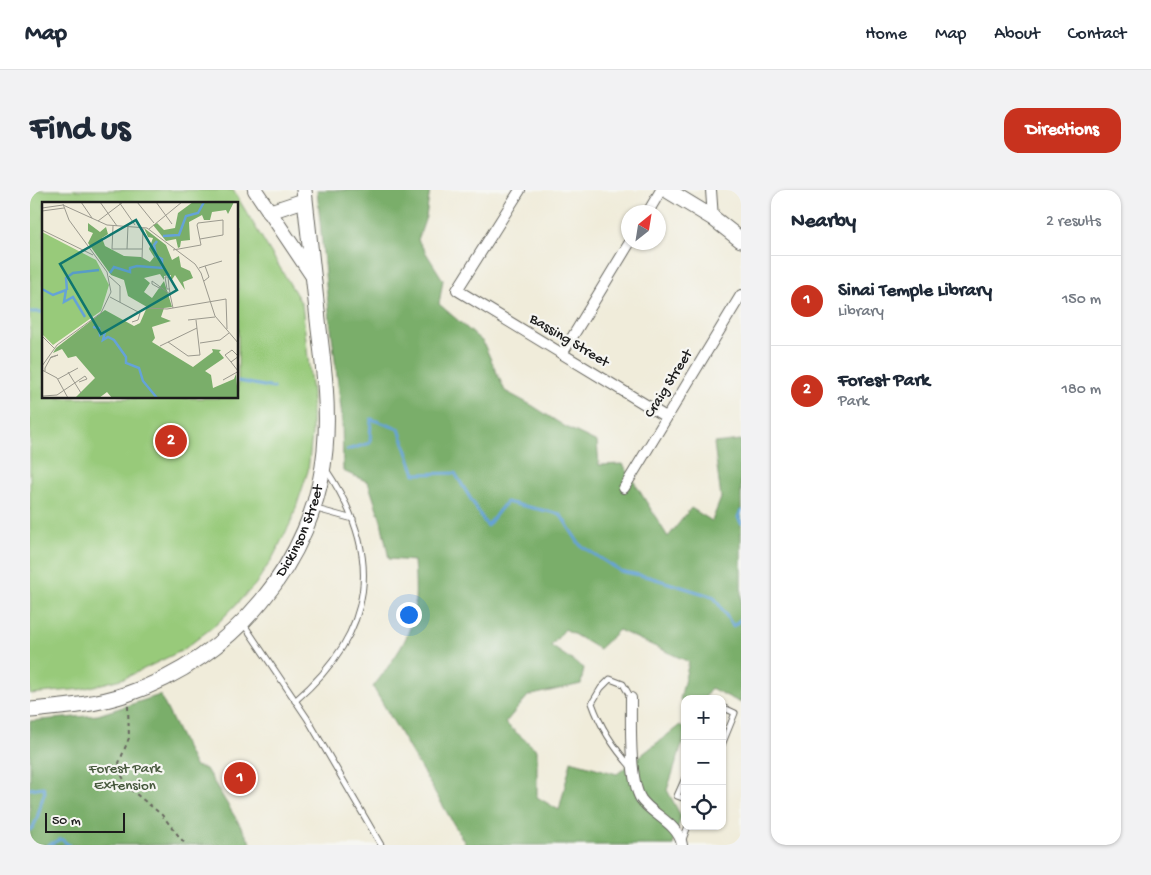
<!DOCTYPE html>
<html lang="en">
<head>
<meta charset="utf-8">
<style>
  body { margin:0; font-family:"Gochi Hand",sans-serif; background:#f2f2f3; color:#1f2937 }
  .controls { position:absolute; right:15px; bottom:15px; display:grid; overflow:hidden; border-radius:10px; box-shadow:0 1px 4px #0004 }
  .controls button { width:45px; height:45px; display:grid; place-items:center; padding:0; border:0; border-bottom:1px solid #e0e1e3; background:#fff; color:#1f2937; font:25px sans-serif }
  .compass { position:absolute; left:591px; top:15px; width:45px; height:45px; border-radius:50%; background:#fff; box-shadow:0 1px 4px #0004; rotate:30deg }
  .scale { position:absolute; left:15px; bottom:12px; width:80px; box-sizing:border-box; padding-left:5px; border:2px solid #1c1c1c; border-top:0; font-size:14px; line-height:18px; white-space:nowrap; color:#1c1c1c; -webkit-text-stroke:4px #f6f6f2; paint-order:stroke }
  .you { position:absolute; left:378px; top:424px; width:18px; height:18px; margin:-12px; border:4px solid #fff; border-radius:50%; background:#1a73e8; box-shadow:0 0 0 8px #1a73e833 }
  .badge { display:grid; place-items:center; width:32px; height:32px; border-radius:50%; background:#c8321e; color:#fff; font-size:16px; font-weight:700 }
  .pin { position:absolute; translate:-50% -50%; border:2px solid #fff; box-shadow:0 1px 5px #0006 }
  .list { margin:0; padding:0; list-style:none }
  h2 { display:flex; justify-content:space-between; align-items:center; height:65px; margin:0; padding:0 20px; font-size:21px }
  h2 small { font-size:16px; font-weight:400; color:#747a83 }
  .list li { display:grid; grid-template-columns:32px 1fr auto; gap:15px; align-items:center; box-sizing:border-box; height:90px; padding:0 20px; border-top:1px solid #e0e1e3 }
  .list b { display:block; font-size:19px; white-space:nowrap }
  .list p { margin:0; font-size:16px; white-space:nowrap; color:#747a83 }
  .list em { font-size:16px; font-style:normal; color:#747a83 }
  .icon { flex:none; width:28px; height:28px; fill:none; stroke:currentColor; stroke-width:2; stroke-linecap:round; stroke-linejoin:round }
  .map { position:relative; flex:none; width:711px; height:655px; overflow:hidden; border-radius:15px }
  header { display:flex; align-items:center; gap:30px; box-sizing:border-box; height:70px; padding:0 25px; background:#fff; border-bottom:1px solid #e0e1e3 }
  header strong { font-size:24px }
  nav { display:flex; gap:28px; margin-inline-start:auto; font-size:18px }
  .intro { display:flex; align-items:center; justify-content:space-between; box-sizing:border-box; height:120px; padding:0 30px }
  h1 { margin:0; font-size:35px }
  .button { padding:12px 22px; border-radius:15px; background:#c8321e; color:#fff; font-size:18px; font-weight:700 }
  main { display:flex; gap:30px; padding:0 30px }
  aside { flex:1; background:#fff; border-radius:15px; box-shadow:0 1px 4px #0004 }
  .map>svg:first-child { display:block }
  .green { fill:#98ca7a; stroke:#5a734b; fill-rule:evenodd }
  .forest { fill:#7aae6a; stroke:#4b6543 }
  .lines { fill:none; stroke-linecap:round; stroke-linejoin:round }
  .stream { stroke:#65a3d7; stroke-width:3 }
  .service-casing { stroke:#66655e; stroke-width:7 }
  .minor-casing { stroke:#66655e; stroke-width:12 }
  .tertiary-casing { stroke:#66655e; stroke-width:16 }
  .secondary-casing { stroke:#66655e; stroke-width:17 }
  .path { stroke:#66655e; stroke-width:2; stroke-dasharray:4 4; stroke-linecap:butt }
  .service { stroke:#fff; stroke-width:5 }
  .minor { stroke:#fff; stroke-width:10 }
  .tertiary { stroke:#fff; stroke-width:14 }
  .secondary { stroke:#fff; stroke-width:15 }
  .labels { text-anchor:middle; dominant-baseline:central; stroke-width:4.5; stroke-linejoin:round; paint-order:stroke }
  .street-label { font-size:15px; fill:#1c1c1c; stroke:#f6f6f2 }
  .park-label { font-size:15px; fill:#47593d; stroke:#f6f6f2 }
  .inset-river { fill:none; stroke:#65a3d7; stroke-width:2.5 }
  .inset-road { fill:none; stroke:#9b998e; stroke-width:1 }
  .view { fill:#0f766e; fill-opacity:0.15; stroke:#0f766e; stroke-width:2.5 }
  .inset-edge { fill:none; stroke:#1c1c1c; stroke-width:2.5 }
</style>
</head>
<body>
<header>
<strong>Map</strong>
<nav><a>Home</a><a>Map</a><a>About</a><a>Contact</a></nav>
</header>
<div class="intro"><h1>Find us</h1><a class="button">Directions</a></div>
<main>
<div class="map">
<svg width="711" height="655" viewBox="0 0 711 655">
  <rect width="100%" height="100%" fill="#f6f6f2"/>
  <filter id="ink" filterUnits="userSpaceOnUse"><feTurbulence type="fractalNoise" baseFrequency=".02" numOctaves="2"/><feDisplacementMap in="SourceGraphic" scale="10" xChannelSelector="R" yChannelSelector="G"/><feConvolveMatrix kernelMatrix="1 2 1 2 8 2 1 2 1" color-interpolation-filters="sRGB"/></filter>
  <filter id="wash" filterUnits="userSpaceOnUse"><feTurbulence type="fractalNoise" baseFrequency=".0096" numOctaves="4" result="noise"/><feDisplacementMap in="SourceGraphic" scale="20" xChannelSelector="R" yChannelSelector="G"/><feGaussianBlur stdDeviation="1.12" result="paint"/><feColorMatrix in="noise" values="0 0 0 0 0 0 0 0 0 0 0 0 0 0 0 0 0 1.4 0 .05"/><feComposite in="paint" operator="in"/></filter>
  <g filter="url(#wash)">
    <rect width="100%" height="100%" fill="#f0ecda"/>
    <path class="green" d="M 0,0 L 203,0 L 272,114 L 282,204 L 282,244 L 278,281 L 262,330 L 242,369 L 225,395 L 188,433 L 153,460 L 95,488 L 52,499 L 0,504 ZM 14,14 L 208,14 L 208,208 L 14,208 Z"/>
    <g class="forest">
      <path d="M 287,0 L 400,0 L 396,27 L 388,50 L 413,90 L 409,114 L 453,152 L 475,201 L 503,216 L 534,236 L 567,252 L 569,275 L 593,274 L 638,347 L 661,318 L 682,331 L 691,308 L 684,253 L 711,250 L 711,513 L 681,498 L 674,509 L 655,509 L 655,515 L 650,509 L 659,472 L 589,440 L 569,459 L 535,439 L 521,456 L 554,478 L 551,494 L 498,506 L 475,533 L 507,560 L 507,607 L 529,620 L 541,571 L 587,584 L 650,535 L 655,539 L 655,546 L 637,600 L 651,626 L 643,655 L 436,655 L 343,497 C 381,447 389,434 384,371 L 359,369 L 351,331 L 338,292 L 313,281 L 312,227 L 297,105 Z"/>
      <path d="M 130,505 L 165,576 L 176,579 L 222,655 L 0,655 L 0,531 L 68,525 Z"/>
    </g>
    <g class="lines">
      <g class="stream">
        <path d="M 0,122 L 14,122"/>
        <path d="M 208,191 L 244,198"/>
        <path d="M 317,260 L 340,253 L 341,229 L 369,239 L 385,284 L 425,283 L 457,336 L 476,312 L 530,324 L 550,355 L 590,381 L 619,387 L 684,407 L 703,436 L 711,429"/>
        <path d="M 711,321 L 708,327 L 711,333"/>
        <path d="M 0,599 L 13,597 L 15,602 C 9,614 9,632 0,640"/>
        <path d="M 18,655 L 31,649 L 39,655"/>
      </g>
    </g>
  </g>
  <g filter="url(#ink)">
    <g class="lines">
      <defs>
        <g id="service">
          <path d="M 283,318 L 323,329"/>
          <path d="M 213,433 L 277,528 L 351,655"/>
          <path d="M 601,508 L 593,494 L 580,489 L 571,498 L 562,513 C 571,539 584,558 602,578"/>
          <path d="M 265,511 C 346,441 354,365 295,278"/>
          <path d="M 692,517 L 705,523 L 692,555"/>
          <path d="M 655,588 L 647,606 L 655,609"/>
          <path d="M 652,652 L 658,636"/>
        </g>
        <g id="minor">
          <path d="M 490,0 L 427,100 L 636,227"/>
          <path d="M 681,0 L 683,28"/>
          <path d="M 618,22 L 631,0"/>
          <path d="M 532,164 L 600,52"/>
          <path d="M 594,298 L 711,105"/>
          <path d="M 601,508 C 601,532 599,590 611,609 C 622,625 649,634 652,655"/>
        </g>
        <g id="tertiary">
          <path d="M 225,0 L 284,88"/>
          <path d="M 239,22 L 275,10"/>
        </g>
        <g id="secondary">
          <path d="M 637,0 L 683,28 L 711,50"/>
          <path id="s1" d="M 0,520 C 33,517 65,515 97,504 C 202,469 285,372 295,260 C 299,219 294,179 289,139 C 284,93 279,46 274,0"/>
        </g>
      </defs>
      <use href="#service" class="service-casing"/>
      <use href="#minor" class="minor-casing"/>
      <use href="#tertiary" class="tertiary-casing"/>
      <use href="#secondary" class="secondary-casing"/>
      <path class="path" d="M 98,516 L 99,548 L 89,573 L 90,583 L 100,599 L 132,625 L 156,655"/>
      <use href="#service" class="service"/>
      <use href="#minor" class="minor"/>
      <use href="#tertiary" class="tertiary"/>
      <use href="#secondary" class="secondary"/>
    </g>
  </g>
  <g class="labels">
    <g class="street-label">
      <text transform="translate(539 151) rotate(31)">Bassing Street</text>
      <text transform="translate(639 194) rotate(-58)">Craig Street</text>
      <text stroke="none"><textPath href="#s1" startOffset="345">Dickinson Street</textPath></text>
    </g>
    <g class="park-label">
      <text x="95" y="579">Forest Park<tspan x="95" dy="17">Extension</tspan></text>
    </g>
  </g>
  <g transform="translate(12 12)">
    <rect width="196" height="196" fill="#f0ecda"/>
    <path d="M 0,30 L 54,58 L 67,83 L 59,109 L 11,143 L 0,132 Z" fill="#98ca7a"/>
    <path d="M 151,0 L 192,0 L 186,12 L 184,8 L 170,10 L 168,18 L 162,18 L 160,13 L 147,20 L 148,38 L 139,39 L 138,45 L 136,46 L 134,37 L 124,39 L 111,23 L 115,21 L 122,28 L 133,26 L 136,11 ZM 46,21 L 58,30 L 64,25 L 66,32 L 60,36 L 63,44 L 82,54 L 99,55 L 108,60 L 112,55 L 107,47 L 111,36 L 106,35 L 102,26 L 124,43 L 130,58 L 137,54 L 139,65 L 148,69 L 151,76 L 141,80 L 143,88 L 133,73 L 129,79 L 129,73 L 122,74 L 122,78 L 118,72 L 102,76 L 108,81 L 102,90 L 110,96 L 122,79 L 130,105 L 122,106 L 119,115 L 129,119 L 110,125 L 113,136 L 110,140 L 151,165 L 171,150 L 170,147 L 179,148 L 177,150 L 182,156 L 163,169 L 169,173 L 171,186 L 192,177 L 194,172 L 196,196 L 70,196 L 65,190 L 57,196 L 33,196 L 53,176 L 34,154 L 26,156 L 20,147 L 11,151 L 14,146 L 63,108 L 92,124 L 98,121 L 105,105 L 86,94 L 82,78 L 69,73 L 46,41 L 51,31 L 46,29 Z" fill="#7aae6a"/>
    <path class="inset-river" d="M 121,34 L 137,33 L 144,14 L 156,11 L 162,0M 68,71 L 72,65 L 88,70 L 88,66 L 95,64 L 120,66 L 120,57 L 114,54 L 112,43 L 115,39M 0,87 L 11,93 L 24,88 L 22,100 L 31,95 L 43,115M 25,88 L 24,76 L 31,71 L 57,68M 51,125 L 57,126 L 58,133 L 63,130 L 61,138 L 66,135 L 72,138 L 84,155 L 84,161 L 97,166 L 101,179 L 115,196"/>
    <path class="inset-road" d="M 39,0 L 50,16M 58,0 L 75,24M 77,0 L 93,23M 95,0 L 112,21M 114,0 L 130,22M 21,3 L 65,23 L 105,26 L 153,62 L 159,71 L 173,114 L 197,142M 0,6 L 21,3M 0,9 L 22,6M 56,19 L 81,0M 71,24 L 70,47 L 100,47M 197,26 L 197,52M 107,27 L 140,0M 0,28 L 51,53M 85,47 L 86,23M 131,48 L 159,43 L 155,23 L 156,21 L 181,18 L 181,33 L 158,37M 100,58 L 101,26M 163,64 L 180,59M 157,66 L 163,64 L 167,75 L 162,79M 67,74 L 78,84 L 78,100M 119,87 L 110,82 L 110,79 L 128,92 L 131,106M 128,87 L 125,87 L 123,75 L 126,75 L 127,85 L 128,91M 68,95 L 98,111 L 96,118 L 90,120M 105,106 L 125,107 L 184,97 L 185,127M 146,118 L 173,115M 0,134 L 12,146M 126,140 L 146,154 L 158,153 L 154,118M 158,141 L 178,138 L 187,131M 118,144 L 155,126M 189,160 L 183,153 L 190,148 L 196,154M 0,164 L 15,143 L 59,111 L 69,90 L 65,70 L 27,18 L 21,2M 0,168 L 15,176 L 26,196M 3,169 L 3,166 L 9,155 L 16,153 L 8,156M 196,169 L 189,160 L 197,154M 26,170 L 39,191M 16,177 L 36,166M 181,178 L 197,169M 1,194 L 15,193 L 43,174 L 45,177 L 37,180"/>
    <path class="view" d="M 94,18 L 135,88 L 59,132 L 18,62 Z"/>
    <rect width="196" height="196" class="inset-edge"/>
  </g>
</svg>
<div class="controls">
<button>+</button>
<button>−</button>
<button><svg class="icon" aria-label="locate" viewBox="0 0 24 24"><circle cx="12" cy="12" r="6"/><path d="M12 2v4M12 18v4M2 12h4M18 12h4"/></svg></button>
</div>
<svg class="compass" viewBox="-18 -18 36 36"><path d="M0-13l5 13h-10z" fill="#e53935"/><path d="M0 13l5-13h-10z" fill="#747a83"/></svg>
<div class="scale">50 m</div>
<div class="you"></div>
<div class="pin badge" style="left:210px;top:588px">1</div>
<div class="pin badge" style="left:141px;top:251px">2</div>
</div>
<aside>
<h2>Nearby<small>2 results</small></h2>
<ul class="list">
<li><span class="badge">1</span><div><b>Sinai Temple Library</b><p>Library</p></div><em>150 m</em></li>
<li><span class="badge">2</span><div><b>Forest Park</b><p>Park</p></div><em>180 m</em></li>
</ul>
</aside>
</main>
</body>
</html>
